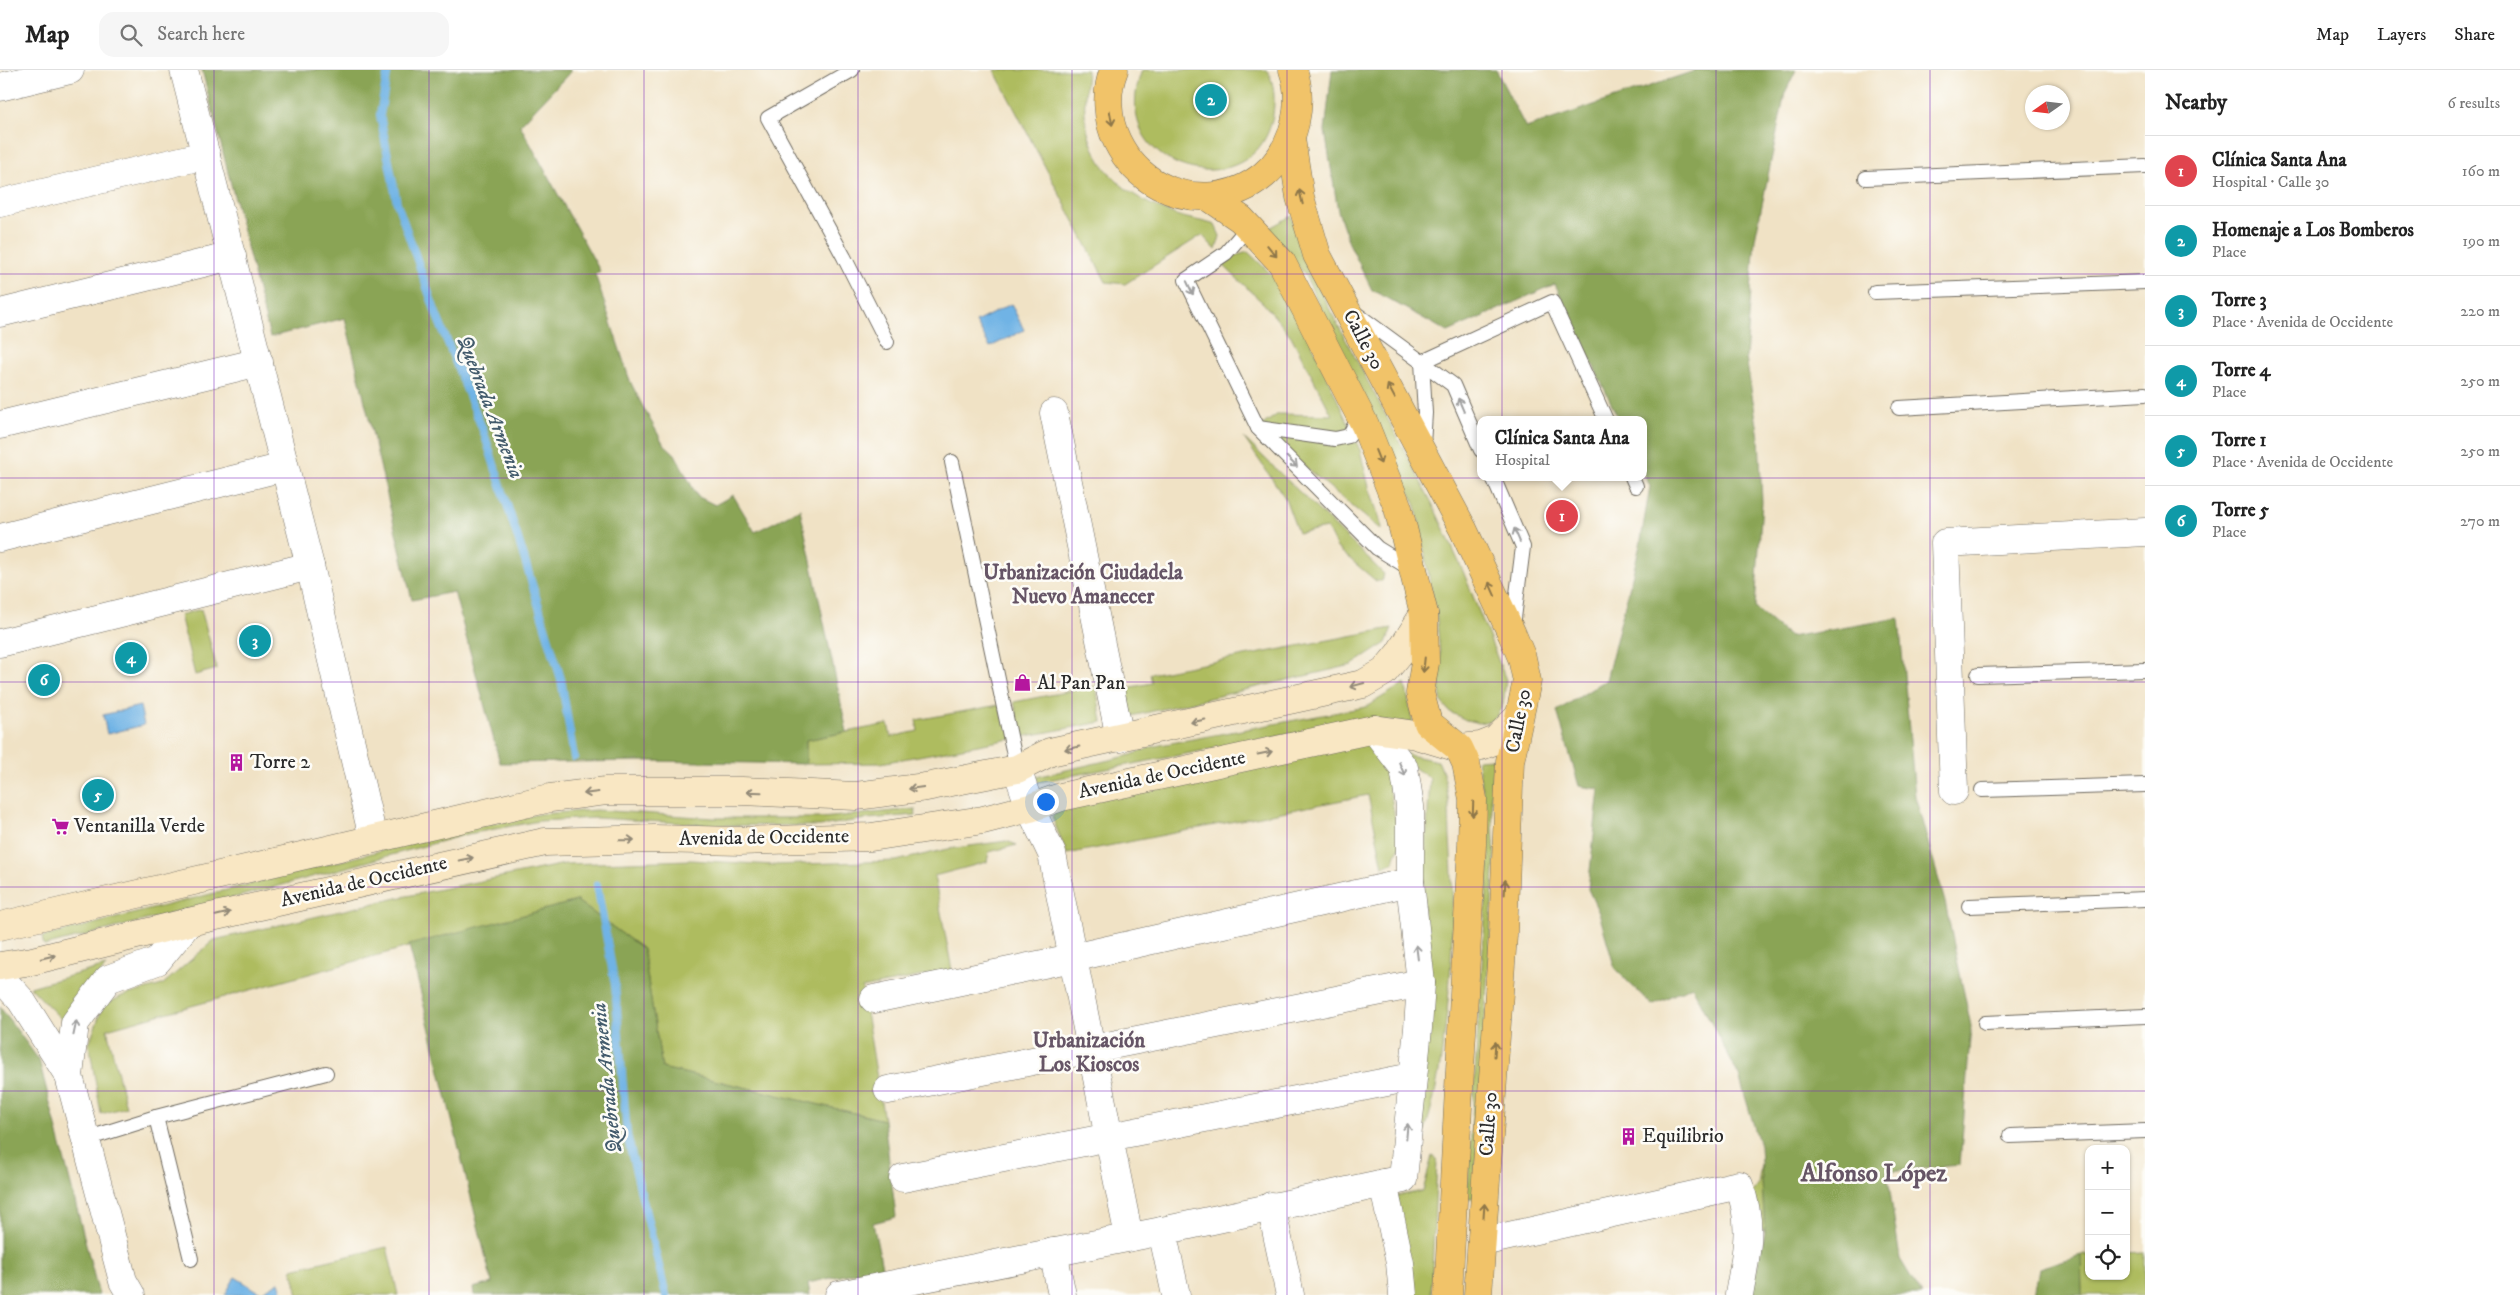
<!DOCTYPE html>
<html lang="en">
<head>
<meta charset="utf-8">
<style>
  body { margin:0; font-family:"IM FELL DW Pica",serif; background:#f6f6f6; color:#222 }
  .controls { position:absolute; right:15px; bottom:15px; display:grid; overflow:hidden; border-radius:10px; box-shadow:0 1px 4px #0004 }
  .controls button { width:45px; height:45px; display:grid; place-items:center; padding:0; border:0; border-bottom:1px solid #e0e0e0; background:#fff; color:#222; font:25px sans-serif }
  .compass { position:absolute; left:2025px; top:15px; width:45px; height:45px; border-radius:50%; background:#fff; box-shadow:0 1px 4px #0004; rotate:256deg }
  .you { position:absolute; left:1045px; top:731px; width:18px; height:18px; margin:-12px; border:4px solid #fff; border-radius:50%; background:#1a73e8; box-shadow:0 0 0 8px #1a73e833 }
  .badge { display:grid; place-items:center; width:32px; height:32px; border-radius:50%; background:#0f766e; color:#fff; font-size:16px; font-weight:700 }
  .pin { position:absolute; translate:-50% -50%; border:2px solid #fff; box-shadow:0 1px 5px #0006 }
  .popup { position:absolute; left:1477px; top:346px; width:170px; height:65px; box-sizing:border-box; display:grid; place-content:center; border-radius:10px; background:#fff; filter:drop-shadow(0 1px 4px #0005); font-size:16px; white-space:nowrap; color:#767676 }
  .popup b { font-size:19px; color:#222 }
  .popup::after { content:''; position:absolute; left:50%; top:100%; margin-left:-10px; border:10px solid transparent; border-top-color:#fff }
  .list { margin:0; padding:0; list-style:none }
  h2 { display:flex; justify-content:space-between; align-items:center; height:65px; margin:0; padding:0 20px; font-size:21px }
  h2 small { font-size:16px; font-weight:400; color:#767676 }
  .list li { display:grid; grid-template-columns:32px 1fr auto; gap:15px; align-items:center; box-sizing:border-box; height:70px; padding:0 20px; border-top:1px solid #e0e0e0 }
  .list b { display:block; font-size:19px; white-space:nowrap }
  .list p { margin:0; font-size:16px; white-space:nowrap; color:#767676 }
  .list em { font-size:16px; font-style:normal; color:#767676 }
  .icon { flex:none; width:28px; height:28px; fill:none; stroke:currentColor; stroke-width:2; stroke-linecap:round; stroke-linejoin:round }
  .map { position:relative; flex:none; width:2145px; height:1225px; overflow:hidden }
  header { display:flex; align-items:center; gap:30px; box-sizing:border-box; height:70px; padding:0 25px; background:#fff; border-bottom:1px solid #e0e0e0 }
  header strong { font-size:24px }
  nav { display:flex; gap:28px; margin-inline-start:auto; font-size:18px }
  .search { width:350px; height:45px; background:#f6f6f6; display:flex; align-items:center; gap:12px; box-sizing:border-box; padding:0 18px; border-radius:15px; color:#767676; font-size:19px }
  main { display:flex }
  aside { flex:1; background:#fff }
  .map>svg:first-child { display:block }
  .green { fill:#aebc5e; stroke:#6c7444 }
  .forest { fill:#8aa455; stroke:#5a6840 }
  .water { fill:#70b3e5; stroke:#4e6f88 }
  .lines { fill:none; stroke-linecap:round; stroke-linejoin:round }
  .stream { stroke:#70b3e5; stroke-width:8 }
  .lane-casing { stroke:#706b61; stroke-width:16 }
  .street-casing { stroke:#706b61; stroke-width:29 }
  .secondary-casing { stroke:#706b61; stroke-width:29 }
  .primary-casing { stroke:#706b61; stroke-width:29 }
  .lane { stroke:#fff; stroke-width:14 }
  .street { stroke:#fff; stroke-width:28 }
  .secondary { stroke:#f9e7c3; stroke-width:28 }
  .primary { stroke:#f1c369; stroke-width:28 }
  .oneway { stroke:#8e774a }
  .oneway2 { stroke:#a0a0a0 }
  .oneway3 { stroke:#928977 }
  .grid { fill:none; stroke:#7b2cbf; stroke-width:1; stroke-opacity:0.55 }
  .labels { text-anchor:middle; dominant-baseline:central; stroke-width:5; stroke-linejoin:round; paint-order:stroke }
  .street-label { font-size:20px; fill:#2b2b2b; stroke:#fdfcf7 }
  .poi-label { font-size:20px; fill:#2b2b2b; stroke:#fdfcf7; text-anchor:start }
  .water-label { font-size:21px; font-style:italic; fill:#435b6c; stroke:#fdfcf7 }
  .neighbourhood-label { font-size:21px; font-weight:bold; fill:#656; stroke:#fdfcf7 }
  .district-label { font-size:25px; font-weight:bold; fill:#656; stroke:#fdfcf7 }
</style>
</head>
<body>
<header>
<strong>Map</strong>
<div class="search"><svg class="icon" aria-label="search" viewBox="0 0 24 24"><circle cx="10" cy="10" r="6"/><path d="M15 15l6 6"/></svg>Search here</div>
<nav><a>Map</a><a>Layers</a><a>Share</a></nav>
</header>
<main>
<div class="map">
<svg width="2145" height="1225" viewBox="0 0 2145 1225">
  <rect width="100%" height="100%" fill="#fdfcf7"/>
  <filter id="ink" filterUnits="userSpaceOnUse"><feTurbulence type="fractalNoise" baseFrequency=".02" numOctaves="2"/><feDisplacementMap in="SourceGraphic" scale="10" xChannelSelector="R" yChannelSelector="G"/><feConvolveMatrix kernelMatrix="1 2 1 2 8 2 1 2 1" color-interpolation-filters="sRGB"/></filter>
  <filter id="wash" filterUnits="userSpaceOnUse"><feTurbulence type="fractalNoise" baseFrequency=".0096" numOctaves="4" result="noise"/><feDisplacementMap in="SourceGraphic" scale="20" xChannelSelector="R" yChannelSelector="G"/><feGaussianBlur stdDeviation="1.12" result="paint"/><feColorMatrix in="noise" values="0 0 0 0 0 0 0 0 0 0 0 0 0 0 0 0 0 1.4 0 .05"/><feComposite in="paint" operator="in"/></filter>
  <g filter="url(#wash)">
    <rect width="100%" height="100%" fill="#f0e2c5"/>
    <g class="green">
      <path d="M 994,0 L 1087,0 C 1086,17 1083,36 1086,53 C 1094,101 1129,127 1171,143 C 1185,149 1201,150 1215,155 L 1220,166 L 1216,180 L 1202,165 L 1125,214 L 1106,212 Z"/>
      <path d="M 1142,0 L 1267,0 C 1275,14 1275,29 1273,45 C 1257,140 1102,104 1142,0 Z"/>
      <path d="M 1291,146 L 1309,200 L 1432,433 L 1463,501 L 1506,610 L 1503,635 L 1494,650 L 1479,653 L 1466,650 L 1450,642 L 1442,633 L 1439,616 L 1440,586 L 1437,550 L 1416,436 L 1304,203 L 1264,161 Z"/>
      <path d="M 1248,182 L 1288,220 L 1360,380 L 1369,417 L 1380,450 L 1381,460 L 1258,358 L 1278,344 L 1332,345 L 1291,266 L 1264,234 L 1223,195 L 1234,186 Z"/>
      <path d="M 1244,368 L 1384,504 L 1382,511 L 1376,511 L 1337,478 L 1327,458 L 1298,463 L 1285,428 Z"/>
      <path d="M 201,539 L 217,599 L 195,605 L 180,545 Z"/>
      <path d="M 1392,558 L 1386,573 L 1352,595 L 1132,646 L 1126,618 L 1152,613 L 1150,604 Z"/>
      <path d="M 1405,613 L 1413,653 L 1370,649 L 1038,712 L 1036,707 L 1131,685 L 1155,676 L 1366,637 Z"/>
      <path d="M 1096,616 L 1102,652 L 881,693 L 806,694 L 806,670 L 888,654 L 891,667 L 918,661 L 916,650 L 999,635 L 1003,648 L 1017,644 L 1014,632 Z"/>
      <path d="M 1363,669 L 1378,680 L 1385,694 L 1400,775 L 1393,792 L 1383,797 L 1368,725 L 1067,784 L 1052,747 L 1058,736 Z"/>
      <path d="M 1404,684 L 1438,691 C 1450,715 1449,742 1450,768 C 1456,851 1451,937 1436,1018 C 1432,1039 1425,1060 1419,1080 L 1424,808 L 1430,708 L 1416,699 Z"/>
      <path d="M 1493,689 L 1491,728 L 1495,786 L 1474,1128 L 1467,1128 L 1489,786 L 1484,729 L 1477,690 Z"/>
      <path d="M 915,739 L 916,745 L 867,749 L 820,756 L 713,755 L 597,748 L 539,751 L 468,764 L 264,820 L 44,876 L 42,867 L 466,759 L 539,744 L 596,740 L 713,748 L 821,748 Z"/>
      <path d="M 1006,771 L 1017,775 L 989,782 L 987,792 L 934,806 L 952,900 L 862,918 L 884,1050 L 662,998 L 643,879 L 577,831 L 107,959 L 126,1037 L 101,1044 L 89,974 L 103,936 L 122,926 L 162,915 L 214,870 L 397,828 L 565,794 L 691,790 L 773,795 L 896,791 L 948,779 Z"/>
      <path d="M 106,896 L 63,951 L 30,917 Z"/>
      <path d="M 1432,1086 L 1437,1090 L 1431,1225 L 1410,1225 L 1396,1126 L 1423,1121 Z"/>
      <path d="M 1761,1094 L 1765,1163 L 1759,1155 L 1751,1124 L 1758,1114 Z"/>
      <path d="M 387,1177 L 398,1225 L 298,1225 L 292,1199 Z"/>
      <path d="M 2145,1182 L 2145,1225 L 2082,1225 L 2081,1185 L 2089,1185 L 2089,1206 L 2126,1206 L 2126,1183 Z"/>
    </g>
    <g class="forest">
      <path d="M 202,0 L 572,0 L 520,55 L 600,201 L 595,204 L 630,311 L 641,333 L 663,373 L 675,384 L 697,426 L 715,435 L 733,425 L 755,462 L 800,439 L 847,662 L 806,670 L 806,694 L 648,691 L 500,693 L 454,522 L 412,530 L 345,248 L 270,267 Z"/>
      <path d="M 1332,0 L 1496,0 L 1526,58 L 1697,0 L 1796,0 L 1785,23 L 1755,169 L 1746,288 L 1759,367 L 1762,432 L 1755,538 L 1790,567 L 1899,548 L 1915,726 L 1945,832 L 1971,956 L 1960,1095 L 1887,1101 L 1900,1189 L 1922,1225 L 1751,1225 L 1765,1162 L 1760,1076 L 1739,1006 L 1692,916 L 1652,935 L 1615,899 L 1599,843 L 1588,819 L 1599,719 L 1579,716 L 1557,641 L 1606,610 L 1640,475 L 1650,416 L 1643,402 L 1643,350 L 1619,350 L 1555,214 L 1448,262 L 1372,220 L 1349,173 L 1338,141 L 1325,61 Z"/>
      <path d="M 577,831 L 643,879 L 662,998 L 884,1050 L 896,1147 L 873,1153 L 882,1197 L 808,1213 L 810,1225 L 474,1225 L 473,1218 L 492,1213 L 409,875 Z"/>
      <path d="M 0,937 L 39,990 L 99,1225 L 0,1225 Z"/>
      <path d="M 2081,1185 L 2082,1225 L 2034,1225 L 2039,1198 Z"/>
    </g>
    <g class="water">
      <path d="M 1011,234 L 1024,260 L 990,277 L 976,252 Z"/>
      <path d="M 140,636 L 144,655 L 107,664 L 103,645 Z"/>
      <path d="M 235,1207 L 261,1223 L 279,1212 L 283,1225 L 225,1225 Z"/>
    </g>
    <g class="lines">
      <g class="stream">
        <path d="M 388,0 L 380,45 L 397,133 L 437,246 L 484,363 L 522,481 L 561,609 L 574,687"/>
        <path d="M 597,815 L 615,915 L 627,1065 L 666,1225"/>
      </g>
    </g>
  </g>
  <g filter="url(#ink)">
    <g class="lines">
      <defs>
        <g id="lane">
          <path d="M 852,0 L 768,48 L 844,187 L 887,272"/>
          <path d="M 1866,108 L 2145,96"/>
          <path d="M 1249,156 L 1226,183 L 1186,210 L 1258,358 L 1377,478 L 1411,499"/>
          <path d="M 1875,222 L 2145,212"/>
          <path d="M 1355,243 L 1453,315 L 1481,380"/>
          <path d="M 1899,338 L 2145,324"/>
          <path d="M 1258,358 L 1335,369 L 1349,366 L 1360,345"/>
          <path d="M 1423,375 L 1425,343 L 1422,292 L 1552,232 L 1606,350"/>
          <path d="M 952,392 L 1017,699"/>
          <path d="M 1493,407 L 1523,477 L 1513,556"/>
          <path d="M 1632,407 L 1636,416"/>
          <path d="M 1978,605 L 2145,600"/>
          <path d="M 1982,720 L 2145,715"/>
          <path d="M 1969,836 L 2145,829"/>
          <path d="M 1985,953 L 2145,946"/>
          <path d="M 156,1047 L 191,1189"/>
          <path d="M 2010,1066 L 2145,1061"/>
          <path d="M 86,1069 L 156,1047 L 326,1003"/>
        </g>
        <g id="street">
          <path d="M 184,0 L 310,496 L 373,768"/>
          <path d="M 0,17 L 70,0"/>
          <path d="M 0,133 L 206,85"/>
          <path d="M 0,243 L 232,186"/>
          <path d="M 1054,343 L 1120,668"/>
          <path d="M 0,355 L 259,292"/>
          <path d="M 0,468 L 284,397"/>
          <path d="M 0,573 L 310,496"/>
          <path d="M 1017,699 L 1030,738 L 1052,784 L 1129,1167"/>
          <path d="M 1954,721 L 1945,473 L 2145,462"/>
          <path d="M 0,907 L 21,930 L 69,1006 L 123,1211 L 131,1225"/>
          <path d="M 874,929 L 1072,888 L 1410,812"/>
          <path d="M 69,1006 L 75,953 L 108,909 L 157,891 L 189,852"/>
          <path d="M 888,1020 L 1421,913"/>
          <path d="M 903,1108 L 1412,1007"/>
          <path d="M 1383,1113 L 1400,1193 L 1403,1225"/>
          <path d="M 1271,1136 L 1290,1225"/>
          <path d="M 1162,1161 L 1176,1225"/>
          <path d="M 1482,1172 L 1739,1115 C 1754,1156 1746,1183 1739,1225"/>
          <path d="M 1053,1182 L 1062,1225"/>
          <path d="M 839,1225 L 1162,1161 L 1403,1109 L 1418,958 L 1421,913 L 1410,812 L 1410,736 L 1404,698 L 1374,659"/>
        </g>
        <g id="secondary">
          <path d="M 0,856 L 550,728 L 606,721 L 742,721 L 856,726 L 926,717 L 1017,699 L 1050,682 L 1363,614 L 1384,602 L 1399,584 L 1424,544"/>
          <path d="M 0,896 L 32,891 L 189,852 L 545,772 L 654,769 L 740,771 L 871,767 L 983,750 L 1030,738 L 1061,727 L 1374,659 L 1416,665 L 1459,678 L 1481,676 L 1496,670 L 1518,647"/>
        </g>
        <g id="primary">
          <path d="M 1114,0 C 1105,22 1107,50 1117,71 C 1157,153 1274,142 1295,53 C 1299,35 1299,17 1293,0"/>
          <path d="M 1291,69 L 1300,127 L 1317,185 L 1463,459 L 1512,564 L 1522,588 L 1527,611 L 1510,691 L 1503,865 L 1478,1225"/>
          <path d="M 1209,127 L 1241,149 L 1282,193 L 1365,355 L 1398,438 L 1424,544 L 1425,593 L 1420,623 L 1428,653 L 1459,678 L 1466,693 L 1473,729 L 1472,774 L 1448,1225"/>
        </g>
      </defs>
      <use href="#lane" class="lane-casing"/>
      <use href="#street" class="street-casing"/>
      <use href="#secondary" class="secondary-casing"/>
      <use href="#primary" class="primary-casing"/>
      <use href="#lane" class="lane"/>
      <use href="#street" class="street"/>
      <use href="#secondary" class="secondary"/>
      <use href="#primary" class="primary"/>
    </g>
    <defs><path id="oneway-shaft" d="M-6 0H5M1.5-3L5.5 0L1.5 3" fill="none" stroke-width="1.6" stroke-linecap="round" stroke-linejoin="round" transform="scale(1.25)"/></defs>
    <g class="oneway">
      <use href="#oneway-shaft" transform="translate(1111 48) rotate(80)"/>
      <use href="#oneway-shaft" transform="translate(1301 127) rotate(-103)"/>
      <use href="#oneway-shaft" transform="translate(1272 181) rotate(51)"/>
      <use href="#oneway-shaft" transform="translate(1391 321) rotate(-118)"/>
      <use href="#oneway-shaft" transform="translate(1378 387) rotate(68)"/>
      <use href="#oneway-shaft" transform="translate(1492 519) rotate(-114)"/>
      <use href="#oneway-shaft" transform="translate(1424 595) rotate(96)"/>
      <use href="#oneway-shaft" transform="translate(1473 739) rotate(92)"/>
      <use href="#oneway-shaft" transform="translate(1505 817) rotate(-87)"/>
      <use href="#oneway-shaft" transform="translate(1495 979) rotate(-86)"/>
      <use href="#oneway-shaft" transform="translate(1484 1141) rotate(-86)"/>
    </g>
    <g class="oneway2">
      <use href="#oneway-shaft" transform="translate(1190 218) rotate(65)"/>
      <use href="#oneway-shaft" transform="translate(1461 335) rotate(-113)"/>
      <use href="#oneway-shaft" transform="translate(1292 392) rotate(45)"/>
      <use href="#oneway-shaft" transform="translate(1517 465) rotate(-113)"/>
      <use href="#oneway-shaft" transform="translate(1402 699) rotate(67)"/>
      <use href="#oneway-shaft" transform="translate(1417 882) rotate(-97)"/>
      <use href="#oneway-shaft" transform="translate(75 958) rotate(-78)"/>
      <use href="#oneway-shaft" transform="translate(1407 1061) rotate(-85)"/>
    </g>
    <g class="oneway3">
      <use href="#oneway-shaft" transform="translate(1357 615) rotate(165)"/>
      <use href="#oneway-shaft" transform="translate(1198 651) rotate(168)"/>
      <use href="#oneway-shaft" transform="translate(1072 678) rotate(169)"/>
      <use href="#oneway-shaft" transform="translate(1265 683) rotate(-12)"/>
      <use href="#oneway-shaft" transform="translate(916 718) rotate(172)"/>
      <use href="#oneway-shaft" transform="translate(754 722) rotate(-178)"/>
      <use href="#oneway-shaft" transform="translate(591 723) rotate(173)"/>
      <use href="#oneway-shaft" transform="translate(627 770) rotate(-1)"/>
      <use href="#oneway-shaft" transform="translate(466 789) rotate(-12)"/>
      <use href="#oneway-shaft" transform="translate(223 844) rotate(-13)"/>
      <use href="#oneway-shaft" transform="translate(48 887) rotate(-14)"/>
    </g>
  </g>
  <path class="grid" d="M 214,0 L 214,1225M 429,0 L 429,1225M 644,0 L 644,1225M 858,0 L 858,1225M 1072,0 L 1072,1225M 1287,0 L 1287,1225M 1502,0 L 1502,1225M 1716,0 L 1716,1225M 1930,0 L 1930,1225M 0,204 L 2145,204M 0,408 L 2145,408M 0,612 L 2145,612M 0,817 L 2145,817M 0,1021 L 2145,1021"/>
  <defs>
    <symbol id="shop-bare" viewBox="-9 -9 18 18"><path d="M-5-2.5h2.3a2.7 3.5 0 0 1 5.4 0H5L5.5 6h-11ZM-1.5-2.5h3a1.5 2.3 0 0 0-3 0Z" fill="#b5179e" stroke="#fdfcf7" stroke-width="2.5" paint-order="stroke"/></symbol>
    <symbol id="building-bare" viewBox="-9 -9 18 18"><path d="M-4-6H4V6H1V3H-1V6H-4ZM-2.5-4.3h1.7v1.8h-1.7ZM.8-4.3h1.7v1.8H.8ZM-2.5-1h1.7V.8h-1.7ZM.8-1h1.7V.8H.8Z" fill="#b5179e" stroke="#fdfcf7" stroke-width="2.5" paint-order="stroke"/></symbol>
    <symbol id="supermarket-bare" viewBox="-9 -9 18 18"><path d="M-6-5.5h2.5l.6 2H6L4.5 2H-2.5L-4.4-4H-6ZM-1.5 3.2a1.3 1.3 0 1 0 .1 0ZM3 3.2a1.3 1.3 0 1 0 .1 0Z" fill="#b5179e" stroke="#fdfcf7" stroke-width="2.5" paint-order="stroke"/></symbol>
  </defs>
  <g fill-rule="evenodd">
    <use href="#shop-bare" x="1010" y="600" width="25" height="25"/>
    <use href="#building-bare" x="224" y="680" width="25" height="25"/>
    <use href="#supermarket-bare" x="48" y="744" width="25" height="25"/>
    <use href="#building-bare" x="1616" y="1054" width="25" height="25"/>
  </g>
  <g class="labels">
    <g class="street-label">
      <text transform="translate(1363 270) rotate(62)">Calle 30</text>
      <text transform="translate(1519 651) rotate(-79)">Calle 30</text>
      <text transform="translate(1162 705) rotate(-12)">Avenida de Occidente</text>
      <text transform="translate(764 768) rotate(-1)">Avenida de Occidente</text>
      <text transform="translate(364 812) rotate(-13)">Avenida de Occidente</text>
      <text transform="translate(1489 1054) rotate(-86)">Calle 30</text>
    </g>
    <g class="poi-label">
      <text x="1037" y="613">Al Pan Pan</text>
      <text x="250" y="692">Torre 2</text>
      <text x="74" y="756">Ventanilla Verde</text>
      <text x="1642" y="1066">Equilibrio</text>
    </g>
    <g class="water-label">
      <text transform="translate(490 337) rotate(69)">Quebrada Armenia</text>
      <text transform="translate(607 1008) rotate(-96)">Quebrada Armenia</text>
    </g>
    <g class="neighbourhood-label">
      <text x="1083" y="503">Urbanización Ciudadela<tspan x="1083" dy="24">Nuevo Amanecer</tspan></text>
      <text x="1089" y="971">Urbanización<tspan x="1089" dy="24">Los Kioscos</tspan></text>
    </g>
    <g class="district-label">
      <text x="1874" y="1103">Alfonso López</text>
    </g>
  </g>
</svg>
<div class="controls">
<button>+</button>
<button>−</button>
<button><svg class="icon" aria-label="locate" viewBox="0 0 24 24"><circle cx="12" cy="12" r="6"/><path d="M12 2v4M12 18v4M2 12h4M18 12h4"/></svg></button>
</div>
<svg class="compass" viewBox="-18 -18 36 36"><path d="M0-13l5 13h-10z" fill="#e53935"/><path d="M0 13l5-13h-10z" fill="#767676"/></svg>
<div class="you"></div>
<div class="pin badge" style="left:1562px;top:446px;background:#e0444e">1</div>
<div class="popup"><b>Clínica Santa Ana</b>Hospital</div>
<div class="pin badge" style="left:1211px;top:30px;background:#0f9aa8">2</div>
<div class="pin badge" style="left:255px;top:571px;background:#0f9aa8">3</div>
<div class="pin badge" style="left:131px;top:588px;background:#0f9aa8">4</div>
<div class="pin badge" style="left:98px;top:725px;background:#0f9aa8">5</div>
<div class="pin badge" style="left:44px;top:610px;background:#0f9aa8">6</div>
</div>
<aside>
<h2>Nearby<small>6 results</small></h2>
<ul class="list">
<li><span class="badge" style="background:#e0444e">1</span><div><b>Clínica Santa Ana</b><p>Hospital · Calle 30</p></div><em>160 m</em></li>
<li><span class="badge" style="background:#0f9aa8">2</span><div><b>Homenaje a Los Bomberos</b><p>Place</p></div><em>190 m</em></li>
<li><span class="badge" style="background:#0f9aa8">3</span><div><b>Torre 3</b><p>Place · Avenida de Occidente</p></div><em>220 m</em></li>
<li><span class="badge" style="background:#0f9aa8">4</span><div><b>Torre 4</b><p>Place</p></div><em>250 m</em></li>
<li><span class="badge" style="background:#0f9aa8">5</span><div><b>Torre 1</b><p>Place · Avenida de Occidente</p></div><em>250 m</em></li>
<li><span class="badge" style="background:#0f9aa8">6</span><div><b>Torre 5</b><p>Place</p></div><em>270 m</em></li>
</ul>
</aside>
</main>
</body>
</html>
